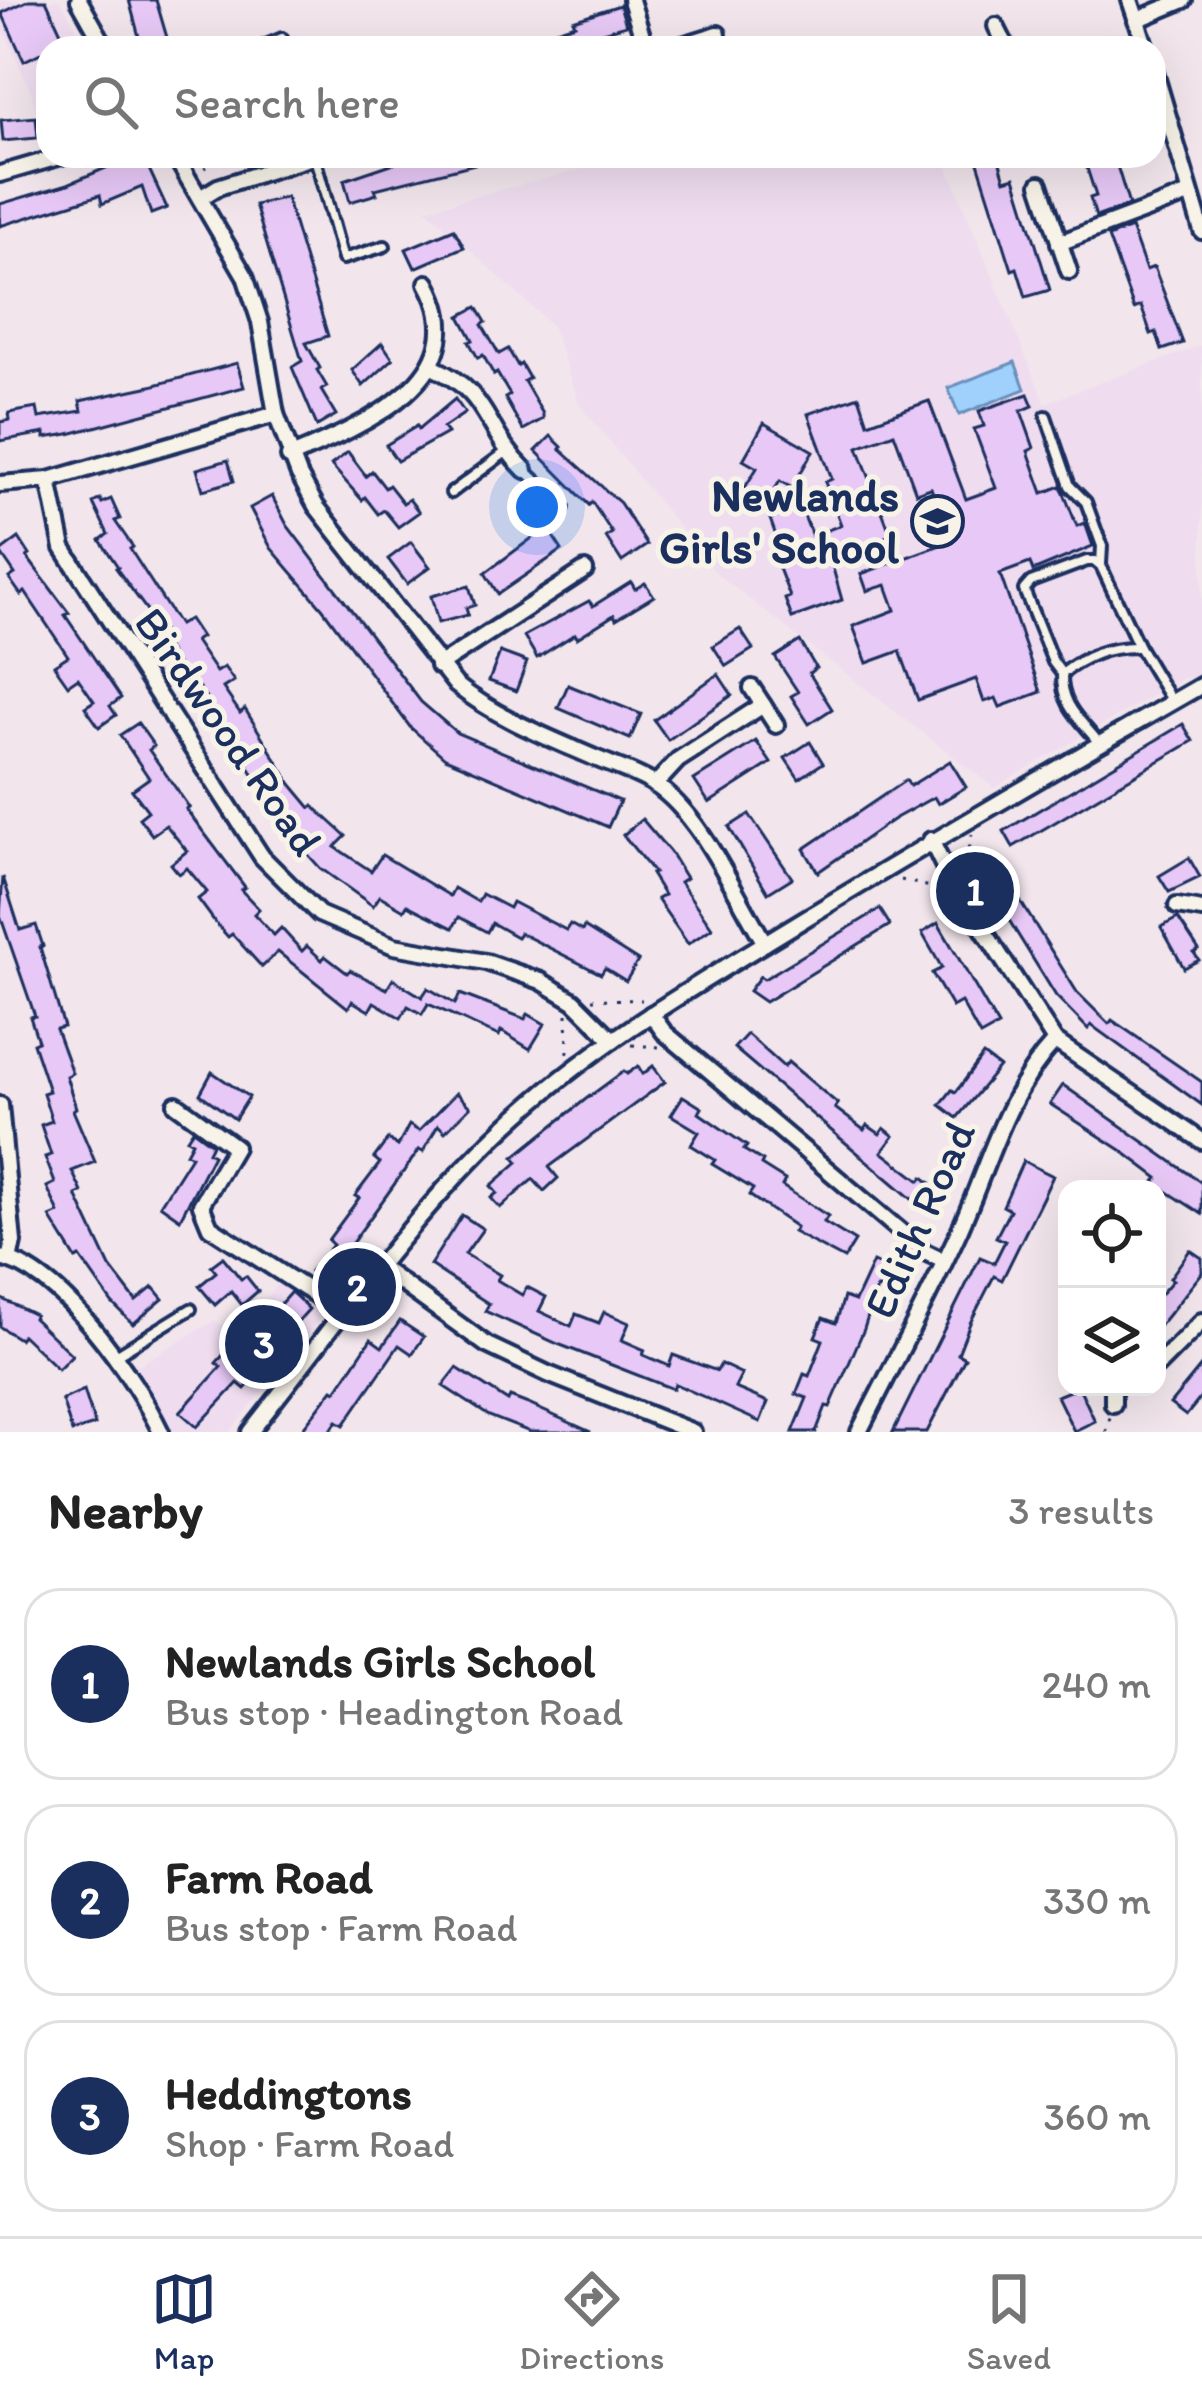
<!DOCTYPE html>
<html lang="en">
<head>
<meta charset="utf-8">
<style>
  body { margin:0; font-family:Itim,sans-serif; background:#f2f2f2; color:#222 }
  .controls { position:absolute; right:36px; bottom:36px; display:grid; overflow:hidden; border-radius:24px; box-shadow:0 12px 48px #0002 }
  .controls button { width:108px; height:108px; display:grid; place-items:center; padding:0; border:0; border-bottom:3px solid #e0e0e0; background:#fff; color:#222; font:60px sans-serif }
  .you { position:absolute; left:537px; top:507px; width:42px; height:42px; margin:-30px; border:9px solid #fff; border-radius:50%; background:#1a73e8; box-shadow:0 0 0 18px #1a73e833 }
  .badge { display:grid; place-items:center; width:78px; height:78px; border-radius:50%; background:#1b2f5e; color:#fff; font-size:39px; font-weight:700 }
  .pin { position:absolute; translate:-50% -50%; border:6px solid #fff; box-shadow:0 3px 12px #0006 }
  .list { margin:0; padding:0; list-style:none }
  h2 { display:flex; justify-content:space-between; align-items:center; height:156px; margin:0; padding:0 48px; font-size:51px }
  h2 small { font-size:39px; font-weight:400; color:#767676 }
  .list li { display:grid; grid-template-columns:78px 1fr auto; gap:36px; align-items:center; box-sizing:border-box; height:192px; margin:0 24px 24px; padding:0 24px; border:3px solid #e0e0e0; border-radius:36px }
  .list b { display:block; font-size:45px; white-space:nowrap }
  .list p { margin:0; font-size:39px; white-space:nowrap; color:#767676 }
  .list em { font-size:39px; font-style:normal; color:#767676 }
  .icon { flex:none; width:66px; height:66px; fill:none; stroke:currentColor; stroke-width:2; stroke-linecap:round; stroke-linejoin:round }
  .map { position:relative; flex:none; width:1202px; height:1432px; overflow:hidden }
  .search { position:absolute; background:#fff; box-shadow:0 12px 48px #0002; left:36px; right:36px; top:36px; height:132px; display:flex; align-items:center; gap:30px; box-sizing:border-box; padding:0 42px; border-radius:36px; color:#767676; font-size:45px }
  .sheet { height:804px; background:#fff }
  nav { display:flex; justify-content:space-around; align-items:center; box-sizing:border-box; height:168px; border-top:3px solid #e0e0e0; background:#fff; font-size:33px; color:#767676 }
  nav a { display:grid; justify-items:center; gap:6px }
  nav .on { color:#1b2f5e }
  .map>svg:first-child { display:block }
  .built { fill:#efddef }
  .water { fill:#9fd1fc; stroke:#6a90bd; stroke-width:3 }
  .building { fill:#e7c8f6; stroke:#1b2f5e; stroke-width:3 }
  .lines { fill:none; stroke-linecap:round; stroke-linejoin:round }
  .service-casing { stroke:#1b2f5e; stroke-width:16 }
  .minor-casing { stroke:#1b2f5e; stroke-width:22 }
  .path { stroke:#1b2f5e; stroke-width:3; stroke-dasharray:3 9; stroke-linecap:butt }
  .service { stroke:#f7f3e8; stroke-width:8 }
  .minor { stroke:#f7f3e8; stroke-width:14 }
  .labels { text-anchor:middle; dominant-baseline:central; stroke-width:10; stroke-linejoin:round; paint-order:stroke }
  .poi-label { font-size:45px; font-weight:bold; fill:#1b2f5e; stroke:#f7f3e8; text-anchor:end }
  .street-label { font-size:45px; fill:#1b2f5e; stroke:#f7f3e8 }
</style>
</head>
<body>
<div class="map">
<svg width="1202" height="1432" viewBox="0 0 1202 1432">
  <rect width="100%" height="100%" fill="#f2e6ec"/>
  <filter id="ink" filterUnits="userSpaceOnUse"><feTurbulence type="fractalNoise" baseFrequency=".00833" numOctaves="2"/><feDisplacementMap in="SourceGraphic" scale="24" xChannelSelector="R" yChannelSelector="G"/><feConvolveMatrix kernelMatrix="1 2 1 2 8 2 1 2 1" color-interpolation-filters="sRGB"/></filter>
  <g filter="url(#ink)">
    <g class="built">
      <path d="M 60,0 L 88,48 L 48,48 L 47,147 L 31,91 L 0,23 L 0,1 Z"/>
      <path d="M 634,156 L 943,156 L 1045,403 L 1202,345 L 1202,677 L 1183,678 L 994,788 L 718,575 L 579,404 L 552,326 L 426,209 Z"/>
      <path d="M 280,1279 L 328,1308 L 230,1432 L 166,1432 L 133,1368 L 214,1321 L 242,1336 Z"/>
    </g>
    <path class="water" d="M 1015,362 L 1025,389 L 959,415 L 948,388 Z"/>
    <g class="building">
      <path d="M 29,0 L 46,0 L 65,41 L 24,61 L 2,13 Z"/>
      <path d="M 129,0 L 156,0 L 170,48 L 142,48 Z"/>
      <path d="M 620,5 L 626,25 L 579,39 L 580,43 L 563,48 L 508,48 L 508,45 L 575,24 L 573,20 Z"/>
      <path d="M 36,117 L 38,138 L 3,141 L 1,120 Z"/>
      <path d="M 134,156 L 143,156 L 167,208 L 151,214 L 142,187 L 102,204 L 100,195 L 0,226 L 0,204 L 68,184 Z"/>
      <path d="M 415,156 L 490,156 L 491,160 L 375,189 L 377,194 L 350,202 L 344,180 Z"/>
      <path d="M 976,156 L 998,156 L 1005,180 L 1015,177 L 1050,290 L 1026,297 L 1017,268 L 1012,270 Z"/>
      <path d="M 1083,156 L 1114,156 L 1129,205 L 1096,217 L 1090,198 L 1096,196 Z"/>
      <path d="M 286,197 L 328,336 L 306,343 L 320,368 L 317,370 L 327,387 L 321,390 L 336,415 L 317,426 L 292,367 L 302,361 L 255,205 Z"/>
      <path d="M 1131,228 L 1146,270 L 1154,267 L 1183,343 L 1162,350 L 1156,332 L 1151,334 L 1141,306 L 1134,309 L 1108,237 Z"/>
      <path d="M 454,229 L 464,247 L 415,268 L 406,249 Z"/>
      <path d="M 477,307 L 486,322 L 482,325 L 499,354 L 508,349 L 518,366 L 521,364 L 529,378 L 524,381 L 543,414 L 543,419 L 523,430 L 505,398 L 510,395 L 497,373 L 494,375 L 483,355 L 478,358 L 469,342 L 473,340 L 460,316 Z"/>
      <path d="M 382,343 L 393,359 L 363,386 L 352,370 Z"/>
      <path d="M 237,363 L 244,387 L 69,434 L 45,438 L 45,433 L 0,441 L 0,422 L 10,420 L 9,413 L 37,408 L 39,418 L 82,411 L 80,401 L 151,386 Z"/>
      <path d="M 1028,394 L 1033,406 L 1021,411 L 1034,448 L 1028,451 L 1043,493 L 1061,486 L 1077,526 L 1085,523 L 1093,546 L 1033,571 L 1030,563 L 1000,574 L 1041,692 L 1000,707 L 996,698 L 984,702 L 976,679 L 918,700 L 900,651 L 867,663 L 853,626 L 895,610 L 886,585 L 867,591 L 861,574 L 951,541 L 931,488 L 916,493 L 894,433 L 858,447 L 891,535 L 830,558 L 842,600 L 792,618 L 785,599 L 790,597 L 772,550 L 780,547 L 770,519 L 801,508 L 812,536 L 841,525 L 825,482 L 832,479 L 808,414 L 859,396 L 868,423 L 929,401 L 966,499 L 996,488 L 974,429 L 984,426 L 979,411 Z"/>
      <path d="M 455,399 L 465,413 L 443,428 L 447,433 L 397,461 L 386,445 L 417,426 L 419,429 Z"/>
      <path d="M 764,423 L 813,451 L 792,488 L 780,481 L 759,515 L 736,502 L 757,468 L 743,460 Z"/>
      <path d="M 551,436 L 562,447 L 560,449 L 620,503 L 647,545 L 622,562 L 606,537 L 612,533 L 592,502 L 589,505 L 536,451 Z"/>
      <path d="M 348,452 L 366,476 L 372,471 L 385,488 L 389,485 L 403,503 L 409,499 L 419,512 L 398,527 L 384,510 L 378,514 L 365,497 L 362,500 L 331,465 Z"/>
      <path d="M 228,460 L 234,481 L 203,490 L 197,469 Z"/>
      <path d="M 272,496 L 287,525 L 421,702 L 457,733 L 620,801 L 608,827 L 445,758 L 410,727 L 323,609 L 271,548 L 250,508 Z"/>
      <path d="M 100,499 L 102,503 L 111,499 L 120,519 L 115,521 L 133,547 L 130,549 L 179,625 L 189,619 L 201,637 L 195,641 L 216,672 L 224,667 L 234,681 L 223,688 L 240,713 L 245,709 L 291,784 L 311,808 L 313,806 L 346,836 L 335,847 L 371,871 L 382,855 L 450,896 L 454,888 L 478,902 L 482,894 L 509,908 L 512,902 L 566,930 L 570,924 L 582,931 L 584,927 L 638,961 L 626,981 L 605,968 L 601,974 L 520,933 L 517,937 L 492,923 L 487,932 L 459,917 L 453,928 L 407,905 L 404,910 L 380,896 L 373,906 L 320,868 L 270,812 L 274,808 L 210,703 L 192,678 L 188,680 L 160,638 L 165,635 L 116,568 L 118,567 L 100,540 L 108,534 L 93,503 Z"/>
      <path d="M 547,527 L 562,550 L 498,594 L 485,573 Z"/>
      <path d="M 19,538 L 30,555 L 27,557 L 69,613 L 65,615 L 121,698 L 110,706 L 116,715 L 99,727 L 85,707 L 94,701 L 78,678 L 68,685 L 54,665 L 68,656 L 25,592 L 21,595 L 9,578 L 15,574 L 0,552 Z"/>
      <path d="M 411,542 L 430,567 L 407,584 L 388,559 Z"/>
      <path d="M 631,582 L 635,589 L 645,583 L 654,596 L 616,619 L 614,615 L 577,638 L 575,634 L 537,658 L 524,636 L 589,601 L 593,606 Z"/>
      <path d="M 469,586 L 475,605 L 466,608 L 468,615 L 438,623 L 431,596 Z"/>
      <path d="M 740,629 L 753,649 L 726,666 L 713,646 Z"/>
      <path d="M 800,641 L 816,668 L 809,673 L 832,709 L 809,724 L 791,696 L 798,692 L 775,657 Z"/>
      <path d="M 500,652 L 527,662 L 516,691 L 489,681 Z"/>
      <path d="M 718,674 L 732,695 L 668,740 L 654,720 Z"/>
      <path d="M 568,685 L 641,714 L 630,739 L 558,708 Z"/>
      <path d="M 138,723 L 154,746 L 149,750 L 189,807 L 186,809 L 245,887 L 241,890 L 259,909 L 254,914 L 274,935 L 281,928 L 302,951 L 307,946 L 322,960 L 325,956 L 347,973 L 350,970 L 387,989 L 393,979 L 422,997 L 428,988 L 455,1004 L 460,994 L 525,1019 L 528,1014 L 545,1024 L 530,1049 L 501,1031 L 499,1036 L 428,1004 L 422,1014 L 408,1006 L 401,1018 L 374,1002 L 369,1011 L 352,1001 L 348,1008 L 278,952 L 262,967 L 232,934 L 228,937 L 215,922 L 198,899 L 207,892 L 187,868 L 179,874 L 171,864 L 187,851 L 166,825 L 152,835 L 139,818 L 148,811 L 132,790 L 149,778 L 120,735 Z"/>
      <path d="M 1183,724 L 1193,741 L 1013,847 L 1004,831 Z"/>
      <path d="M 756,741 L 771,763 L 709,803 L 694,780 Z"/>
      <path d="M 810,742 L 823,763 L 799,779 L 785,758 Z"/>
      <path d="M 950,761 L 966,787 L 938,804 L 934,797 L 894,819 L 818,872 L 804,849 L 906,780 L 910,786 Z"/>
      <path d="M 749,814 L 792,878 L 768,893 L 729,827 Z"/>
      <path d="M 642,819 L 670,852 L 686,878 L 680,882 L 712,928 L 688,944 L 657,899 L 664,895 L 651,874 L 654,873 L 623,835 Z"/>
      <path d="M 1189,858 L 1200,877 L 1169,892 L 1159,876 Z"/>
      <path d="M 3,877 L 20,930 L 36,925 L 43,946 L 40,947 L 64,1027 L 56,1029 L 72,1073 L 66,1076 L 76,1108 L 73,1110 L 95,1162 L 72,1171 L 82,1192 L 76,1195 L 110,1267 L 136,1301 L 153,1287 L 163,1299 L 133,1324 L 112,1303 L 80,1257 L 76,1259 L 50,1217 L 59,1213 L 47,1187 L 55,1183 L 45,1157 L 51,1155 L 41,1125 L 52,1121 L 43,1093 L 49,1091 L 33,1043 L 38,1041 L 30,1017 L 35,1016 L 0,915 Z"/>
      <path d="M 1006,878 L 1077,992 L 1109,1024 L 1112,1020 L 1202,1082 L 1202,1105 L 1091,1025 L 1088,1029 L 1056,996 L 989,888 Z"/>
      <path d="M 880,909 L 890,925 L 765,1002 L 749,991 L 760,976 L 764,979 Z"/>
      <path d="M 1178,918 L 1199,950 L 1194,953 L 1199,960 L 1184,968 L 1161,927 Z"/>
      <path d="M 938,923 L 998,1026 L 980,1036 L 961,1002 L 952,1007 L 932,973 L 942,968 L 922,933 Z"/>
      <path d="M 747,1034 L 784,1067 L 788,1062 L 838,1104 L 835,1108 L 864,1130 L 867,1125 L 880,1134 L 884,1128 L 894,1136 L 882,1152 L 920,1181 L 923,1177 L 941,1191 L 926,1211 L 734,1048 Z"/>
      <path d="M 983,1055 L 999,1067 L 957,1118 L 940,1105 L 952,1090 L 956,1092 Z"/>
      <path d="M 638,1066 L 643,1074 L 653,1066 L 665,1082 L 549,1167 L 558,1178 L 544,1191 L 533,1179 L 500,1208 L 491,1198 L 497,1193 L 491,1186 L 518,1162 L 514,1157 L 586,1099 L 624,1071 L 627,1074 Z"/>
      <path d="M 212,1072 L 249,1097 L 235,1119 L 200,1094 Z"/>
      <path d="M 1063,1085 L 1202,1183 L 1202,1214 L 1154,1183 L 1158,1178 L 1121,1150 L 1050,1104 Z"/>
      <path d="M 456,1093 L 470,1107 L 445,1132 L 438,1125 L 423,1152 L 419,1150 L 324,1282 L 310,1271 L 333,1245 L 328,1240 L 359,1198 L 355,1196 L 380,1163 L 374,1158 L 388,1139 L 398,1146 L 409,1125 L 419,1131 Z"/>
      <path d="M 683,1096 L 702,1108 L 699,1113 L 747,1146 L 744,1150 L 763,1161 L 761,1165 L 785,1180 L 782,1186 L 828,1216 L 824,1222 L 855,1241 L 844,1259 L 793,1232 L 796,1227 L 749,1195 L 753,1189 L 712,1164 L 715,1160 L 691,1145 L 699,1132 L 671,1115 Z"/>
      <path d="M 193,1130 L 212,1144 L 208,1152 L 213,1155 L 180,1219 L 160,1205 L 191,1156 L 186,1153 L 192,1142 L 187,1139 Z"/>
      <path d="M 1023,1161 L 1053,1176 L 1042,1199 L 1002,1280 L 994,1276 L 970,1323 L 958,1354 L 965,1358 L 927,1432 L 893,1432 L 980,1257 L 994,1263 L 1005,1241 L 996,1237 L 1010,1210 L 1003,1206 Z"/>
      <path d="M 462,1215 L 483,1229 L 465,1254 L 500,1275 L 497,1280 L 522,1295 L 527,1287 L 546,1297 L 539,1311 L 571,1326 L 576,1314 L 599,1323 L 604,1312 L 629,1323 L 622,1340 L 645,1350 L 643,1355 L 669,1366 L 673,1355 L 717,1371 L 721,1364 L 742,1374 L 735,1388 L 768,1402 L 760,1422 L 675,1384 L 673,1389 L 558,1344 L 485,1311 L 489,1304 L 430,1265 Z"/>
      <path d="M 1190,1250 L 1202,1258 L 1202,1273 L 1157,1329 L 1157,1298 L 1173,1280 L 1170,1278 Z"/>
      <path d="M 223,1257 L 241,1279 L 246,1276 L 258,1291 L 242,1305 L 231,1291 L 215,1305 L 199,1286 L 216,1272 L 211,1266 Z"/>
      <path d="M 873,1262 L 889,1269 L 880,1289 L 877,1288 L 864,1329 L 830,1407 L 826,1406 L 816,1432 L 793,1432 L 807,1398 L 796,1394 L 804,1374 L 809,1376 L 823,1340 L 815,1337 L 823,1318 L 836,1323 L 844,1297 L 855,1301 Z"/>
      <path d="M 291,1292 L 309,1309 L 259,1365 L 263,1368 L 245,1389 L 238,1383 L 197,1427 L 180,1412 L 221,1367 L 216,1363 L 234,1343 L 240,1348 Z"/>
      <path d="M 0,1298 L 35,1315 L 33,1318 L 72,1355 L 58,1369 L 22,1335 L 19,1339 L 0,1327 Z"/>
      <path d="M 400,1321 L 424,1337 L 412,1354 L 399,1345 L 344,1425 L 337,1421 L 331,1430 L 334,1432 L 300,1432 L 333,1389 L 336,1391 L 371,1339 L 382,1347 Z"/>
      <path d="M 1202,1365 L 1202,1396 L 1186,1416 L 1170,1404 Z"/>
      <path d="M 457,1368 L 508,1401 L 510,1397 L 528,1404 L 591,1432 L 530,1432 L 489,1416 L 443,1386 Z"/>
      <path d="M 1079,1387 L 1095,1421 L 1074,1431 L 1057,1396 Z"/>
      <path d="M 84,1390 L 95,1425 L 72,1432 L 62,1400 Z"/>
    </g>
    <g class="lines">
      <defs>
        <g id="service">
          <path d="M 259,48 L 282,38"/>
          <path d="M 315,158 L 343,259 L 385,246"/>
          <path d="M 1046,416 L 1070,486 L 1086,502 L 1102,546 L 1101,564"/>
          <path d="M 526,471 L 564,507"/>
          <path d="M 451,493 L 506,452"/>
          <path d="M 1062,674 L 1053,662 L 1024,590 L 1031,582 L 1087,561 L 1095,561 L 1101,566 L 1139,647"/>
          <path d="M 1099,743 C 1080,719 1061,706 1062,674 C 1084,656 1111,646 1139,647 L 1172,702"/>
          <path d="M 116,1355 L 191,1309"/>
        </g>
        <g id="minor">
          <path d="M 79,0 L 106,48"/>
          <path d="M 631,0 L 646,48"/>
          <path d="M 1130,0 L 1146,48"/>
          <path d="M 1136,20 L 1184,0"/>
          <path d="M 996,26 L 1007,48"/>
          <path d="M 673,48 L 718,34"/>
          <path d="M 1154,69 L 1202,231"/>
          <path d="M 175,156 L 245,276 L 260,322 L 276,414 L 299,475 L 316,506 L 456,685 C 497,718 547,737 595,758 C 614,766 637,773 654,784 C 702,815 735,895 765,943"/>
          <path d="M 0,174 L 62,156"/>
          <path d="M 1040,184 L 1069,271"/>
          <path d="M 200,198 L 218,187 L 315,156"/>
          <path d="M 1059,243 L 1189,194"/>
          <path d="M 430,366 C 492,393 482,428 525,470"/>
          <path d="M 289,457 C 360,427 480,378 427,283"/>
          <path d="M 49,480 L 63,548 L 262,857 L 319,914 L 394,946 L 486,962 L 541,981 L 574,1001 L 613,1040"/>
          <path d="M 0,484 L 49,480 L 276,414"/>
          <path d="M 438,666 L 585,570"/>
          <path d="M 752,688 L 776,725"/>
          <path d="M 655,785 L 678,760 L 763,705"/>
          <path d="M 931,840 L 947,873 L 1055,1041 L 1202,1141"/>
          <path d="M 1177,906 L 1202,910"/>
          <path d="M 651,1014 L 664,1032 L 925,1252 L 944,1261"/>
          <path d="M 176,1104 L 235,1147 L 201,1205 L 210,1227 L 345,1314"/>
          <path d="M 0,1105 L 13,1242 L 9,1260"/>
          <path d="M 0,1258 C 62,1271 135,1378 161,1432"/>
          <path d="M 381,1268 L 487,1345 L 548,1374 L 693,1432"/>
          <path d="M 1157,1366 L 1202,1321"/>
          <path d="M 1113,1404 L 1113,1387"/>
          <path d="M 250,1432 C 332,1329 410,1216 506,1126 C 590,1047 690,989 788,929 C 925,845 1063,765 1202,685"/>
          <path d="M 859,1432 C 893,1365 928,1299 959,1231 C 989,1165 1004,1096 1055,1041"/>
        </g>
      </defs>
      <use href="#service" class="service-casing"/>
      <use href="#minor" class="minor-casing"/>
      <g class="path">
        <path d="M 198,156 L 210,174"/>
        <path d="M 208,156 L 210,163"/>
        <path d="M 965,872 L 972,834"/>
        <path d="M 901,880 L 939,889"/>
        <path d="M 592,999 L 642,1000"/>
        <path d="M 567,1014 L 568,1053"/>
        <path d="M 632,1045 L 659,1047"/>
        <path d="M 1106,1432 L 1110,1417"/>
      </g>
      <use href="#service" class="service"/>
      <use href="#minor" class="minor"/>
    </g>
  </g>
  <defs>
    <symbol id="school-ring" viewBox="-11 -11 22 22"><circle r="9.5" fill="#f7f3e8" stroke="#1b2f5e" stroke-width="1.5"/><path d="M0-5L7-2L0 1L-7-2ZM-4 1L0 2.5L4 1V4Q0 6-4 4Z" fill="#1b2f5e"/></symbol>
  </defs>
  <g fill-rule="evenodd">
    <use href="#school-ring" x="908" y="492" width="59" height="59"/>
  </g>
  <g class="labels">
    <g class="poi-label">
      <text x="899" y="495">Newlands<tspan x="899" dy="52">Girls' School</tspan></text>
    </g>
    <g class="street-label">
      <text transform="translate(229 731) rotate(55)">Birdwood Road</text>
      <text transform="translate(919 1219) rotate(-66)">Edith Road</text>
    </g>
  </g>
</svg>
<div class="controls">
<button><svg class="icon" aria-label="locate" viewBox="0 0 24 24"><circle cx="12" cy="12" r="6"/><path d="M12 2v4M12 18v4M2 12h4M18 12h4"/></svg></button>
<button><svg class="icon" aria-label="layers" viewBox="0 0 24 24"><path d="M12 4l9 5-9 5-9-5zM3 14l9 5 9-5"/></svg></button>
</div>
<div class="you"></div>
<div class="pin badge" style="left:975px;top:891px">1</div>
<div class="pin badge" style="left:357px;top:1287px">2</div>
<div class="pin badge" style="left:264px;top:1344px">3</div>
<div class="search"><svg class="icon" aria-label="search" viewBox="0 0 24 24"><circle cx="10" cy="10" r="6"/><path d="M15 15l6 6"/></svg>Search here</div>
</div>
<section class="sheet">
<h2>Nearby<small>3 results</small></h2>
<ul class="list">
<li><span class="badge">1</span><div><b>Newlands Girls School</b><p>Bus stop · Headington Road</p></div><em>240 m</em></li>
<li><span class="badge">2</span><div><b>Farm Road</b><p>Bus stop · Farm Road</p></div><em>330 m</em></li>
<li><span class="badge">3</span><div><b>Heddingtons</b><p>Shop · Farm Road</p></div><em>360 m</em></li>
</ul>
</section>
<nav>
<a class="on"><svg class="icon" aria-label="map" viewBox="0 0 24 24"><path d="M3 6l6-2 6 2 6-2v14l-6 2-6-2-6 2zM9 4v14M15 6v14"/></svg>Map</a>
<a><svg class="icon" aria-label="directions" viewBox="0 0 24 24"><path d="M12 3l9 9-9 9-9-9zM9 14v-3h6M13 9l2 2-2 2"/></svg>Directions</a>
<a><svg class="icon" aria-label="saved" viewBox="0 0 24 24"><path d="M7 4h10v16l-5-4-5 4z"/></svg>Saved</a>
</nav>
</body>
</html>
